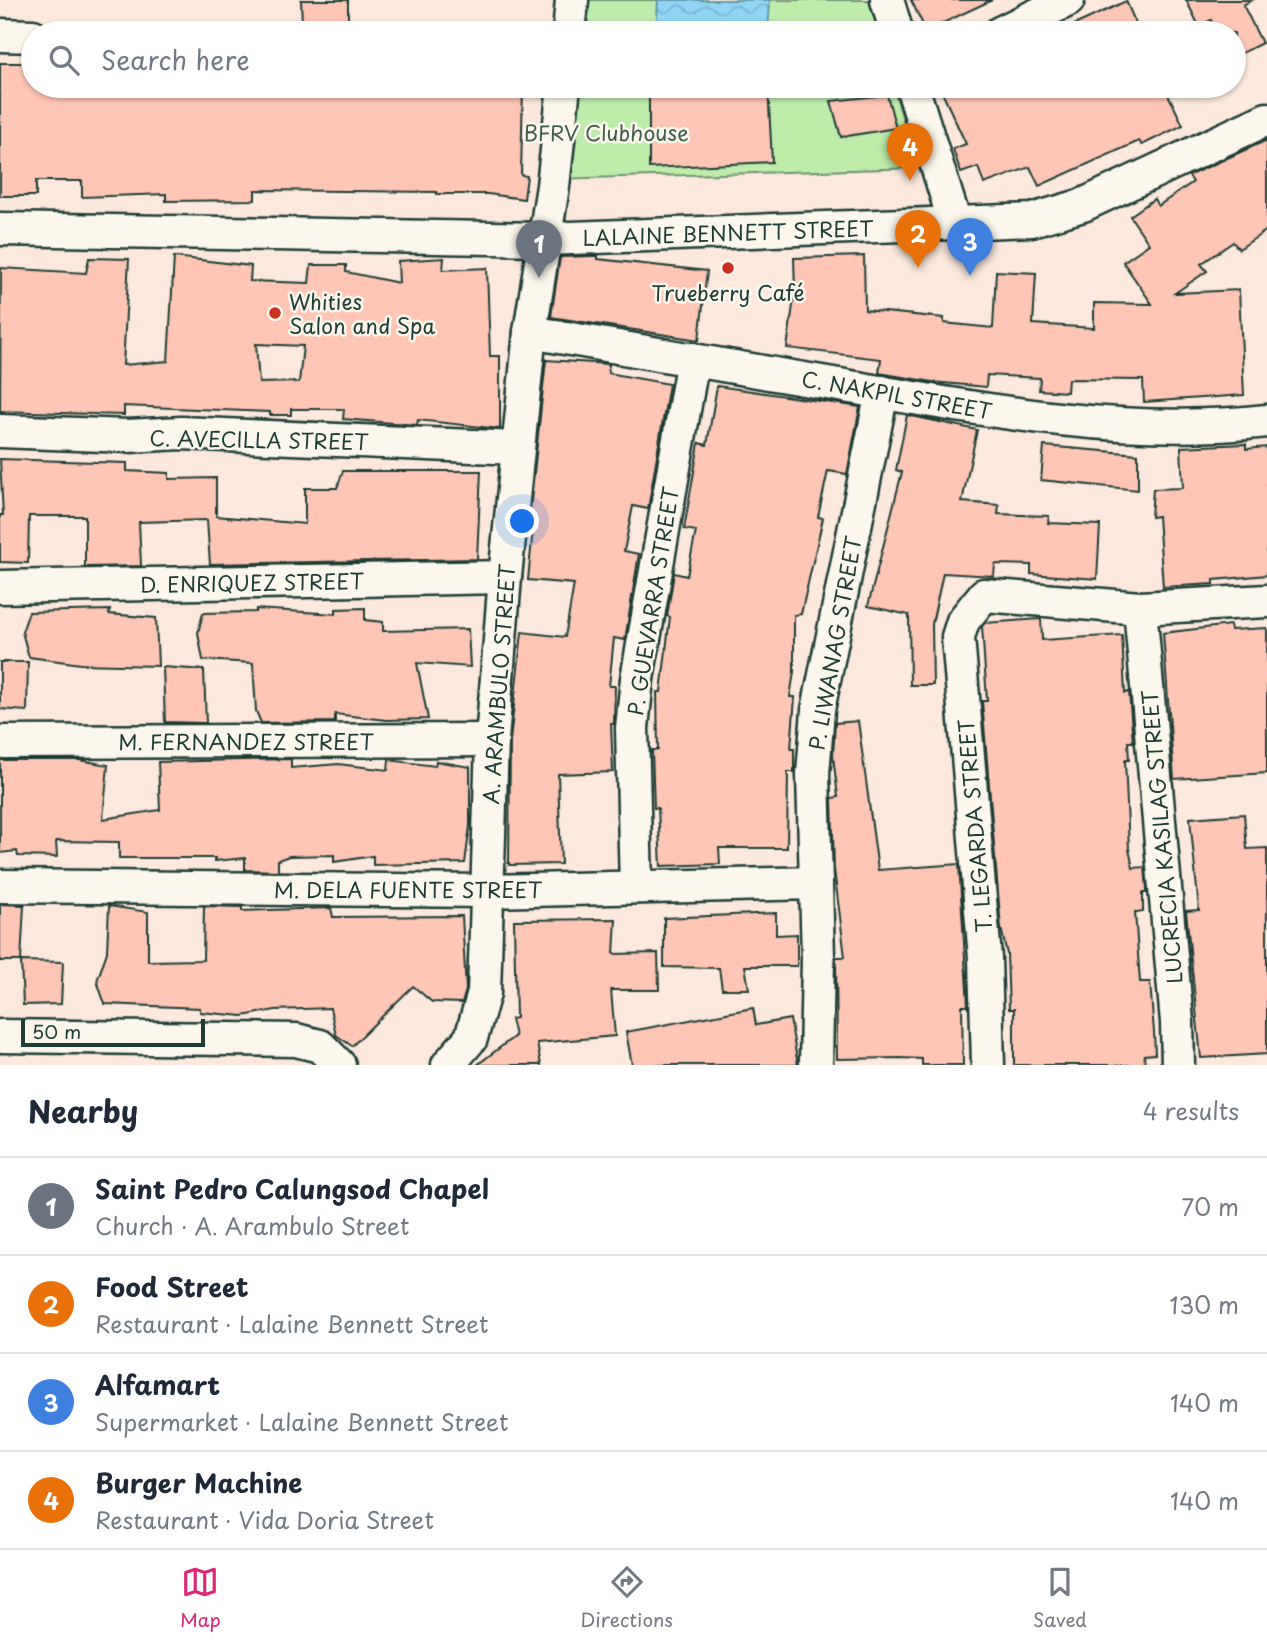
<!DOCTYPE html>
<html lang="en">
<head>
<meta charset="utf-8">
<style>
  body { margin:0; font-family:"Playpen Sans",sans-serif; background:#f2f2f3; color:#1f2937 }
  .scale { position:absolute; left:21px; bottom:18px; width:184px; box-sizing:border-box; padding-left:7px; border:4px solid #1f3d34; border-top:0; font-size:19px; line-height:24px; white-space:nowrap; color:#1f3d34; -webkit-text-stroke:5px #fbf7ec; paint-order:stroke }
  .you { position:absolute; left:523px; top:522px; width:24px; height:24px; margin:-18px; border:5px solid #fff; border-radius:50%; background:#1a73e8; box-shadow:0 0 0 10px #1a73e833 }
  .badge { display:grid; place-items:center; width:46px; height:46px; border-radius:50%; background:#db2777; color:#fff; font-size:23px; font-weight:700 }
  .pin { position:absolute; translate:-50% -58px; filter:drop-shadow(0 2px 4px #0008) }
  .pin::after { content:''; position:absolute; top:37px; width:24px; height:21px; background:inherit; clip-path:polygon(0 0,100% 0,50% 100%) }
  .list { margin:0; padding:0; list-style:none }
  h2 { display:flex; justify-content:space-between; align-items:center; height:91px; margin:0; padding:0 28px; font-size:30px }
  h2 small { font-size:23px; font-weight:400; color:#747a83 }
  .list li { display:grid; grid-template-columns:46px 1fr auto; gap:21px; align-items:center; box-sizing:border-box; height:98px; padding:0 28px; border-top:2px solid #e0e1e3 }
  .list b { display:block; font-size:26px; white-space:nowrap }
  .list p { margin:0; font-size:23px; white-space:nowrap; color:#747a83 }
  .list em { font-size:23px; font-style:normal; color:#747a83 }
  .icon { flex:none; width:38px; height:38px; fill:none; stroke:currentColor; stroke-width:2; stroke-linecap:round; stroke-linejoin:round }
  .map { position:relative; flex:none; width:1267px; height:1065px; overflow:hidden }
  .search { position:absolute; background:#fff; box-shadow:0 2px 5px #0004; left:21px; right:21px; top:21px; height:77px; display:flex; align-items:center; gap:18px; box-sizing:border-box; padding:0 24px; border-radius:38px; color:#747a83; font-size:26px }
  .sheet { height:483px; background:#fff }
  nav { display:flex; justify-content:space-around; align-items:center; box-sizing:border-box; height:98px; border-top:2px solid #e0e1e3; background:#fff; font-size:19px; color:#747a83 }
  nav a { display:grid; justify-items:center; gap:4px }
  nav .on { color:#db2777 }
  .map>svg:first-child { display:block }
  .green { fill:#bdecab; stroke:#6e9470; stroke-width:2 }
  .water { fill:url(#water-waves); stroke:#6398a7; stroke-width:2 }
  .building { fill:#ffc5b5; stroke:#1f3d34; stroke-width:2; fill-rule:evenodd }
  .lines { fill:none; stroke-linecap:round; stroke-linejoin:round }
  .minor-casing { stroke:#1f3d34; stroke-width:37 }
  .minor { stroke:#fbf7ec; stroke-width:32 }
  .poi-dot { fill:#c8321e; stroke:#fbf7ec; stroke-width:2.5 }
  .labels { text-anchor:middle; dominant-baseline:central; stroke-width:5; stroke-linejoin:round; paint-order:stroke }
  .park-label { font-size:21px; fill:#3f604c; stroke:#fbf7ec }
  .street-label { font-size:21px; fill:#1f3d34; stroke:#fbf7ec }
  .poi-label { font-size:21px; fill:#1f3d34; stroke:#fbf7ec }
</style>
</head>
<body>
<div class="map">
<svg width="1267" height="1065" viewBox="0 0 1267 1065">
  <defs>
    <pattern id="water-waves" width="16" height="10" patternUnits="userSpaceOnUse" patternTransform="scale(1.75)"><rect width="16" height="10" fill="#91d4f3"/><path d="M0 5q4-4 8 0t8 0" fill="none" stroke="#7db7d1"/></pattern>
  </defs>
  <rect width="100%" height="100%" fill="#fce8dc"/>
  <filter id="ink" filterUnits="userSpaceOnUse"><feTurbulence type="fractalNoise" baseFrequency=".0143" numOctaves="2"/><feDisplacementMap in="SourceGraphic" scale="14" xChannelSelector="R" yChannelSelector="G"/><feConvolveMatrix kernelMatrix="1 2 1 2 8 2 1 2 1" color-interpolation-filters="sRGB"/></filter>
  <g filter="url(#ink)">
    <g class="green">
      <path d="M 570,0 L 869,0 L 878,33 L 567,33 Z"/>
      <path d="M 563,86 L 893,86 L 917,168 L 554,179 Z"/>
    </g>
    <path class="water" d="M 658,0 L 770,0 L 768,33 L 656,33 Z"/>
    <g class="building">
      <path d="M 301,0 L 348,0 L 348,23 L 302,23 Z"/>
      <path d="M 911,0 L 992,0 L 926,31 Z"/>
      <path d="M 1186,0 L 1252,0 L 1243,5 L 1262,43 L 1234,57 L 1234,33 L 1217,33 L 1211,20 L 1199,26 Z"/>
      <path d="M 1126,1 L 1140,33 L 1057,33 Z"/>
      <path d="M 0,63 L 33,63 L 33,86 L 523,86 L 521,175 L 527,176 L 524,199 L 488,194 L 437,194 L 437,192 L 255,190 L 255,200 L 166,201 L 166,194 L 82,197 L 82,181 L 36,181 L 36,196 L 0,196 Z"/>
      <path d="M 649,86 L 768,86 L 772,162 L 649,168 Z"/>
      <path d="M 939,86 L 1164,86 L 1183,125 L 1142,145 L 1139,141 L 1039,186 L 1030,167 L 984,184 L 978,167 L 961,173 L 953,149 L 966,144 Z"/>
      <path d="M 887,95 L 896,128 L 841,137 L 831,101 Z"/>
      <path d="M 1267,140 L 1267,230 L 1239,249 L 1233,242 L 1201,264 L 1207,271 L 1175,293 L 1239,290 L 1244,395 L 1144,402 L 1143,380 L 1068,379 L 1067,392 L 1039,390 L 1040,378 L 987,375 L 986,387 L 933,382 L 879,373 L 881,359 L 787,348 L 795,291 L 794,258 L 864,256 L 865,310 L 944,318 L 944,323 L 993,328 L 996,271 L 1036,273 L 1033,324 L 1094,328 L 1094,303 L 1152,304 L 1123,262 L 1149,244 L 1130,216 L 1154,199 L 1158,206 L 1193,182 L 1189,176 L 1192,174 Z"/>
      <path d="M 593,256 L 598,256 L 598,259 L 707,271 L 699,340 L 551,317 L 560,257 Z"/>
      <path d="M 174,257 L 251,266 L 250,281 L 309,283 L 311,265 L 346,265 L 346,272 L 399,283 L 398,261 L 444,258 L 443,270 L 487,268 L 490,356 L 500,356 L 500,429 L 418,420 L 417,425 L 343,419 L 344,409 L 291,409 L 291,415 L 270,415 L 270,412 L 124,406 L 124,415 L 0,411 L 1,268 L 86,273 L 89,258 L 129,259 L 123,365 L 168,361 ZM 256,344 L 303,346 L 299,382 L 259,383 Z"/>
      <path d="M 546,360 L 609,364 L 608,373 L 669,384 L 648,509 L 633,506 L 624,551 L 639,554 L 625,640 L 614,638 L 609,686 L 615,686 L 614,724 L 611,724 L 613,772 L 558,774 L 561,864 L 509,865 L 510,741 L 522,632 L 565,637 L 574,584 L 528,580 L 533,529 L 528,529 Z"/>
      <path d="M 717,386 L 860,407 L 847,474 L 828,471 L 818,517 L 823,518 L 804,601 L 801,614 L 794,615 L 794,672 L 790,697 L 795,697 L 791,749 L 794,749 L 794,772 L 788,772 L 787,848 L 719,848 L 720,864 L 661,866 L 658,808 L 654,808 L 652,750 L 658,750 L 657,692 L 661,692 L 670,617 L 667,616 L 674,573 L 687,576 L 696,531 L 684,529 L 699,443 L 707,445 Z"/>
      <path d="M 907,415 L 977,430 L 962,502 L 999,505 L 998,514 L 1049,516 L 1048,523 L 1100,525 L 1097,579 L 1031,574 L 1031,565 L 995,564 L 994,576 L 943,573 L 932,624 L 933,685 L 910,685 L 909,615 L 868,606 L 902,472 L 896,470 Z"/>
      <path d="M 1246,444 L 1246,449 L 1267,447 L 1267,575 L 1214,580 L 1214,584 L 1163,587 L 1158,516 L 1151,517 L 1153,489 L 1183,488 L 1181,447 Z"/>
      <path d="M 1044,446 L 1138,454 L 1138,490 L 1041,480 Z"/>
      <path d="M 0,459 L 127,463 L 127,471 L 169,473 L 169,479 L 216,478 L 216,516 L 305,524 L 305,488 L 337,488 L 343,471 L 481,471 L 477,559 L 210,564 L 207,520 L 139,522 L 141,566 L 85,567 L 85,516 L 29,516 L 28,563 L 0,562 L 0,515 L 3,515 Z"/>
      <path d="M 365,608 L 365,620 L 383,622 L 383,631 L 468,629 L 470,667 L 417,663 L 428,719 L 386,720 L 335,714 L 335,722 L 261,723 L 256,711 L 253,663 L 203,660 L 198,633 L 203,613 L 256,612 L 256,609 L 336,614 L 336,609 Z"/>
      <path d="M 110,610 L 109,614 L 156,618 L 158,666 L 81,664 L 29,657 L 22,632 L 29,612 Z"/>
      <path d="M 1041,619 L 1042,640 L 1122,635 L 1125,693 L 1129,692 L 1133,742 L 1128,742 L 1129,760 L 1125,760 L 1129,849 L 1133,868 L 1145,867 L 1147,889 L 1147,893 L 1143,893 L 1143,912 L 1135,912 L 1140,982 L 1150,982 L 1154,1032 L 1155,1054 L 1144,1055 L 1145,1065 L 1014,1065 L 1014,1009 L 1009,1009 L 1007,954 L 1001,928 L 982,701 L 987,701 L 982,626 L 985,623 Z"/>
      <path d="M 1230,625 L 1231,630 L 1267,628 L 1267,773 L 1174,779 L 1163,633 Z"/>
      <path d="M 0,662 L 28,662 L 27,711 L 0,709 Z"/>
      <path d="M 163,667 L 204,670 L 206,723 L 165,722 Z"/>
      <path d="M 858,721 L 878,870 L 959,864 L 968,1006 L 962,1006 L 963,1065 L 922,1065 L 922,1059 L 900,1058 L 837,1059 L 836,957 L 845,957 L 834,869 L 832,798 L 838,797 L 833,756 L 835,723 Z"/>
      <path d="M 291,759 L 291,768 L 338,764 L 388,770 L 389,760 L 435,766 L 436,761 L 470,767 L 470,826 L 465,863 L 373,865 L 373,856 L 334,862 L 334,855 L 289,856 L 278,860 L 278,871 L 245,870 L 245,858 L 214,861 L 215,858 L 119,858 L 119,842 L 56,841 L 57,857 L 18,856 L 17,851 L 0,853 L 0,760 L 79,760 L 108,765 L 103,819 L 160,810 L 158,762 Z"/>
      <path d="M 1244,814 L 1247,849 L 1267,848 L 1267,1054 L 1201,1058 L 1186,911 L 1199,910 L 1190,818 Z"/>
      <path d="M 0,904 L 24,905 L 21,961 L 0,961 Z"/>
      <path d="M 109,906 L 148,912 L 148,961 L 203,960 L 204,906 L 242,907 L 242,911 L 331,908 L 333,917 L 462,916 L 466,990 L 462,1003 L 432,1002 L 413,986 L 352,1046 L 336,1035 L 330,1008 L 275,1010 L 243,1016 L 200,1012 L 200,1008 L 105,1004 L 97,981 L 107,952 Z"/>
      <path d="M 776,913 L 776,935 L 797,934 L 797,966 L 745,966 L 749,989 L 722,989 L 719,968 L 664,967 L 664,918 Z"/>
      <path d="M 616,919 L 614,954 L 658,953 L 659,990 L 611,990 L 615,1036 L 537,1043 L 541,1065 L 477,1065 L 515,1036 L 511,1019 L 516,1018 L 514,920 Z"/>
      <path d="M 21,961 L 63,962 L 61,1004 L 23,1005 Z"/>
      <path d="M 753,1008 L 756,1025 L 790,1019 L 798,1065 L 632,1065 L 626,1032 Z"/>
    </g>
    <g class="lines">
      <defs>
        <g id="minor">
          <path d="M 887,0 L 897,33"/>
          <path d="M 569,33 L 572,0"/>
          <path d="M 1000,33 L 1068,0"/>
          <path d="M 0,35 L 33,36"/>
          <path d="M 912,86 L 955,223"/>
          <path d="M 0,229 L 545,239 L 1032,220 L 1083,205 L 1267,119"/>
          <path d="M 530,332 C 635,349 740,367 845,386 C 983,410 1126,437 1267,421"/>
          <path d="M 0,431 L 128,436 L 181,433 L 518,448"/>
          <path d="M 0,587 L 505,577"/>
          <path d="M 1140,608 L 1177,1022 L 1178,1065"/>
          <path d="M 0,742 L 492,740"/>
          <path d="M 0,886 L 485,891 L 816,883"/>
          <path d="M 636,887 L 632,728 L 637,679 L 693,359"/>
          <path d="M 0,1036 L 296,1040 L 320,1046 L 339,1065"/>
          <path d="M 448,1065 L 471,1038 L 484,993 L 492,740 L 505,577 L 530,332 L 553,186 L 564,86"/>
          <path d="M 816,1065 L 818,958 L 813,774 L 818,710 L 882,392"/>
          <path d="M 988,1065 L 985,958 L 958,637 L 963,621 L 984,595 L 1140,608 L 1267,601"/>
        </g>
      </defs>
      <use href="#minor" class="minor-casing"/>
      <use href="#minor" class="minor"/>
    </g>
  </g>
  <g class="poi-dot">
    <circle cx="728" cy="268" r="7"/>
    <circle cx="275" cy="313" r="7"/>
  </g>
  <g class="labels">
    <g class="park-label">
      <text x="606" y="132">BFRV Clubhouse</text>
    </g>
    <g class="street-label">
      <text transform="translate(728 232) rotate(-2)">LALAINE BENNETT STREET</text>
      <text transform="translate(897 394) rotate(10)">C. NAKPIL STREET</text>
      <text transform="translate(259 439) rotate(1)">C. AVECILLA STREET</text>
      <text transform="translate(252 582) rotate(-1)">D. ENRIQUEZ STREET</text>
      <text transform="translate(652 601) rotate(-81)">P. GUEVARRA STREET</text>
      <text transform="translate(834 643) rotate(-80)">P. LIWANAG STREET</text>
      <text transform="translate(498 684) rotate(-86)">A. ARAMBULO STREET</text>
      <text x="246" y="741">M. FERNANDEZ STREET</text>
      <text transform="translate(974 826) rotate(-95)">T. LEGARDA STREET</text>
      <text transform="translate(1161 837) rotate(-95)">LUCRECIA KASILAG STREET</text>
      <text x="408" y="889">M. DELA FUENTE STREET</text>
    </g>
    <g class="poi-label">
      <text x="728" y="292">Trueberry Café</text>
      <text x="289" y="301" text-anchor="start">Whities<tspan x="289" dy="24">Salon and Spa</tspan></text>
    </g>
  </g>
</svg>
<div class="scale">50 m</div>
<div class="you"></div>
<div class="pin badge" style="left:539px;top:278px;background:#6b7280">1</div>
<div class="pin badge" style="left:918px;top:268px;background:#e8710a">2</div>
<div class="pin badge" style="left:970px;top:276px;background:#3f7fe0">3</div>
<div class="pin badge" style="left:910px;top:181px;background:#e8710a">4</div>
<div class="search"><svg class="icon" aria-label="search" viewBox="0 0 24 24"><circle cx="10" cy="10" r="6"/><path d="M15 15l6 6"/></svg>Search here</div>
</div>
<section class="sheet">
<h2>Nearby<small>4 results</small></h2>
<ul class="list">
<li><span class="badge" style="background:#6b7280">1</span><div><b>Saint Pedro Calungsod Chapel</b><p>Church · A. Arambulo Street</p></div><em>70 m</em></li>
<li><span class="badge" style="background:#e8710a">2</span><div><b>Food Street</b><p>Restaurant · Lalaine Bennett Street</p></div><em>130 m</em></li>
<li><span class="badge" style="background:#3f7fe0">3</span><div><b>Alfamart</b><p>Supermarket · Lalaine Bennett Street</p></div><em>140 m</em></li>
<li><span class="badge" style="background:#e8710a">4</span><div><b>Burger Machine</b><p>Restaurant · Vida Doria Street</p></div><em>140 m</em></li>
</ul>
</section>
<nav>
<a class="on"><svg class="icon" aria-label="map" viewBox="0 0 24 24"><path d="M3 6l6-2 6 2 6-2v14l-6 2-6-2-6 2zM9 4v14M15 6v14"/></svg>Map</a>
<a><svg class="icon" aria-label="directions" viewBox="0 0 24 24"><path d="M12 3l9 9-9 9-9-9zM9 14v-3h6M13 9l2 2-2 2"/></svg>Directions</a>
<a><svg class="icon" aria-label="saved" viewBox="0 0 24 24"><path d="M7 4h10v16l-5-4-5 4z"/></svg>Saved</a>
</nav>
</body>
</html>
